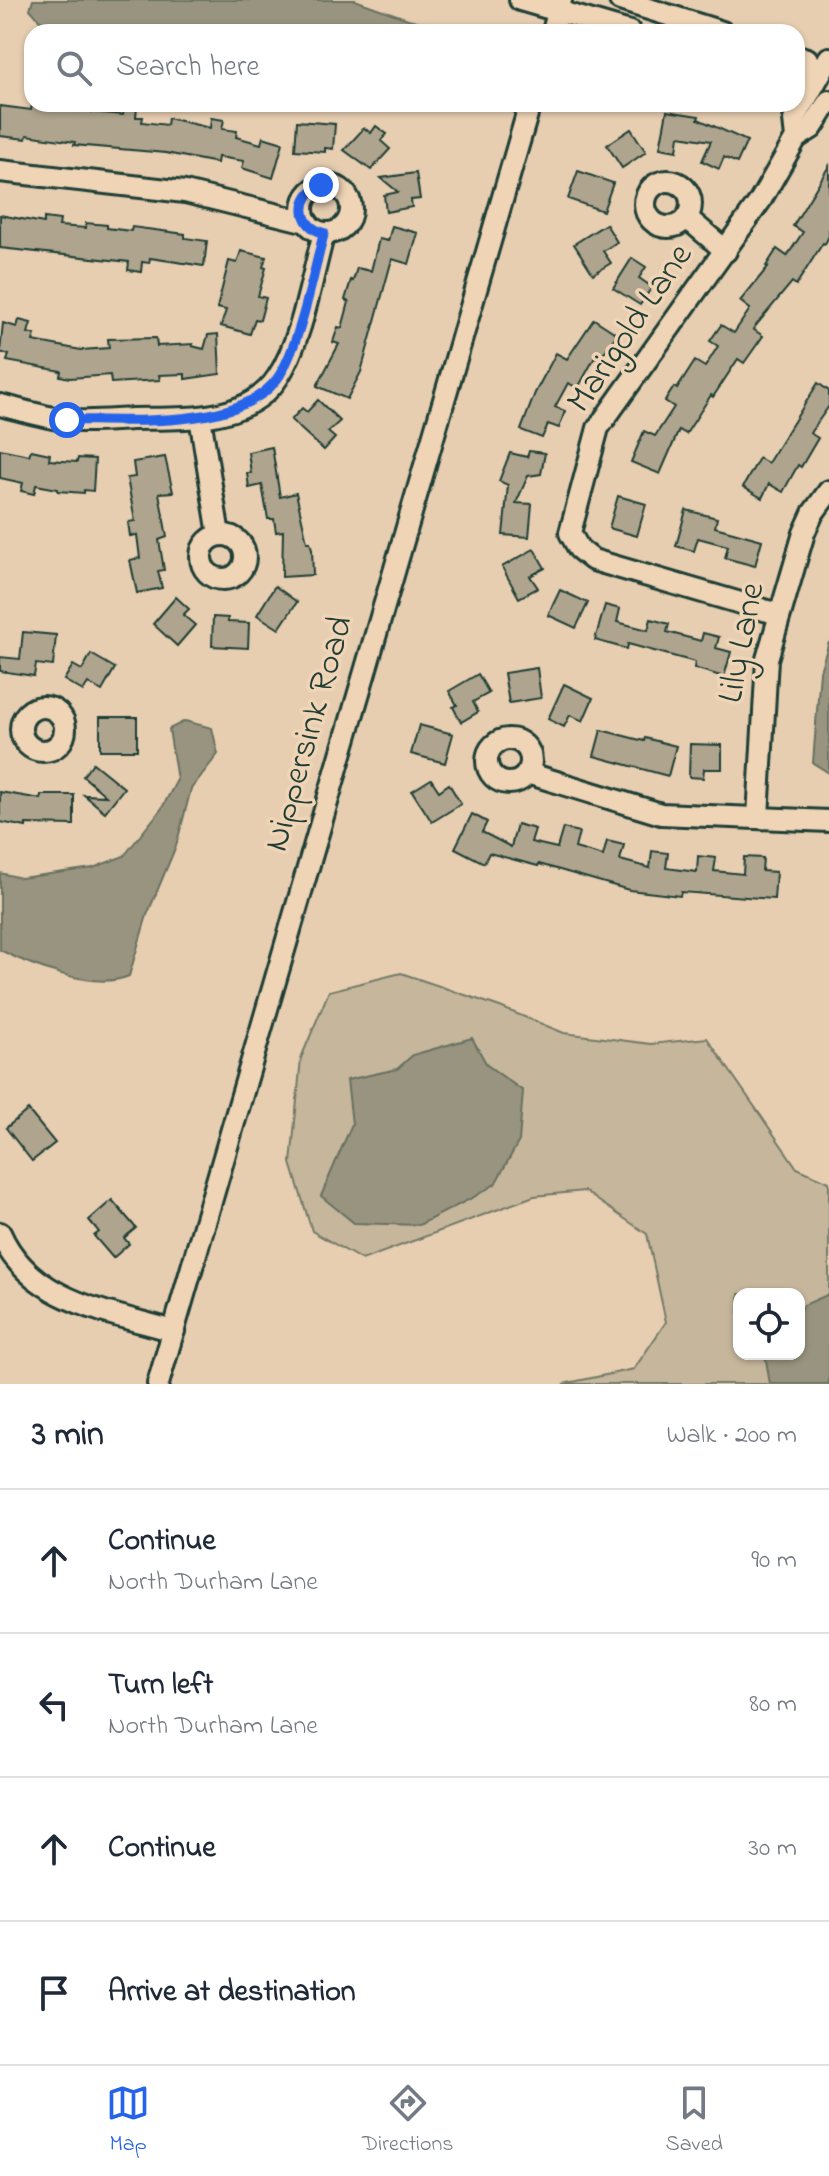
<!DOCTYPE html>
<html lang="en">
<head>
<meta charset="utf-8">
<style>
  body { margin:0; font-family:"Indie Flower",sans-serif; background:#f2f2f3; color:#1f2937 }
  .controls { position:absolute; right:24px; bottom:24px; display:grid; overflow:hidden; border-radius:16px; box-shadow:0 2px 6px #0004 }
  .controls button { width:72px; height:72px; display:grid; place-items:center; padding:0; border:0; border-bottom:2px solid #e0e1e3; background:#fff; color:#1f2937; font:40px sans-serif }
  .stop { position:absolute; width:24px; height:24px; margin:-18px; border:6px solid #2563eb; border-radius:50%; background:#fff }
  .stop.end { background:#2563eb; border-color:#fff; box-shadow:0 2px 8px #0008 }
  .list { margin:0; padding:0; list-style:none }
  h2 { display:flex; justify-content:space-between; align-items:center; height:104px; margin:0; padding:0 32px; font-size:34px }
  h2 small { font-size:26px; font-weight:400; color:#747a83 }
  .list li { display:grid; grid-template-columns:52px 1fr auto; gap:24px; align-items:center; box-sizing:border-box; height:144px; padding:0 32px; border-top:2px solid #e0e1e3 }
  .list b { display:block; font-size:30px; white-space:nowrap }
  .list p { margin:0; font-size:26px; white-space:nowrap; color:#747a83 }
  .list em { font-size:26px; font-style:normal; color:#747a83 }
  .icon { flex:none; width:44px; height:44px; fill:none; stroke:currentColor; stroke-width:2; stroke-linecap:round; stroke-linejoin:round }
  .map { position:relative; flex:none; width:829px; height:1384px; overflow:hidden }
  .search { position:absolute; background:#fff; box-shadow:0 2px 6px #0004; left:24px; right:24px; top:24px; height:88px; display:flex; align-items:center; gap:20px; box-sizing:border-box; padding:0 28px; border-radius:24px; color:#747a83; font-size:30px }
  .sheet { height:680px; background:#fff }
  nav { display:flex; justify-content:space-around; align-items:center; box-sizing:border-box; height:112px; border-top:2px solid #e0e1e3; background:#fff; font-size:22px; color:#747a83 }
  nav a { display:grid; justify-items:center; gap:4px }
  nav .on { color:#2563eb }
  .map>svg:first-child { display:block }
  .green { fill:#c6b69c; stroke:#727a68; stroke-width:2; fill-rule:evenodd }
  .water { fill:#98947f; stroke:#687161; stroke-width:2 }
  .building { fill:#afa58e; stroke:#1f3d34; stroke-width:2 }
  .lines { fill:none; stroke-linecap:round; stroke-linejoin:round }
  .minor-casing { stroke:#1f3d34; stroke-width:26 }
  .minor { stroke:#efd4b6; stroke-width:20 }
  .route { stroke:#2563eb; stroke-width:10 }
  .labels { text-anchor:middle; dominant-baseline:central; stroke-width:7; stroke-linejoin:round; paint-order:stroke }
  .street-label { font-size:36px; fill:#1f3d34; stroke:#efd4b6 }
</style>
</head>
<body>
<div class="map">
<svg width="829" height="1384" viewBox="0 0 829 1384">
  <rect width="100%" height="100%" fill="#e7ceb1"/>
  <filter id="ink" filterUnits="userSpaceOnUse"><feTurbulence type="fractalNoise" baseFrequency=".0125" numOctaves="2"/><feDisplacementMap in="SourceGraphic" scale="16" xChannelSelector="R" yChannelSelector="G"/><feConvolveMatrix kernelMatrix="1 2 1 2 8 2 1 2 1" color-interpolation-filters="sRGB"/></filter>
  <g filter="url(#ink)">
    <path class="green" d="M 401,973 L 500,1007 L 564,1033 L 651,1044 L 707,1038 L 797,1168 L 829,1182 L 829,1384 L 563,1384 L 634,1369 L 666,1322 L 647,1234 L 584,1191 L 534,1196 L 362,1260 L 312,1231 L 291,1163 L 301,1058 L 329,991 ZM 739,1294 L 799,1294 L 799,1354 L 739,1354 Z"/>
    <g class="water">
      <path d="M 33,0 L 355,0 L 408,19 L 464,32 L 50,32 L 30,9 Z"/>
      <path d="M 829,642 L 829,773 L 813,763 L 820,671 Z"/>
      <path d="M 185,721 L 212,728 L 218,754 L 191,789 L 176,846 L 147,915 L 129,976 C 94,991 32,966 0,950 L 0,873 L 21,878 L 93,868 L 124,856 L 162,808 L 177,780 L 169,729 Z"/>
      <path d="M 472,1038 L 487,1065 L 523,1091 L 519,1141 L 495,1184 L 474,1197 L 419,1225 L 354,1223 L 321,1196 L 352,1124 L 347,1080 L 397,1069 L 413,1055 Z"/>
      <path d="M 829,1294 L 829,1384 L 770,1384 L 765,1354 L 799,1354 L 799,1311 L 804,1305 Z"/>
    </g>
    <g class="building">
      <path d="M 32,104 L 79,111 L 80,104 L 93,104 L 92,112 L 123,115 L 124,107 L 137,108 L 136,117 L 143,117 L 142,122 L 167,125 L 168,118 L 210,128 L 211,118 L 224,120 L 222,129 L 237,131 L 236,137 L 261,144 L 263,137 L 283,143 L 273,178 L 242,168 L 244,161 L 218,157 L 217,163 L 166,153 L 74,145 L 75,142 L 27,135 L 26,139 L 0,136 L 0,106 L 31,110 Z"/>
      <path d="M 667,111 L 699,116 L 698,119 L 747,141 L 737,163 L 724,157 L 719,169 L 702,161 L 711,141 L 679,136 L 677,151 L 660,148 Z"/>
      <path d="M 297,121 L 335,124 L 333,149 L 325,148 L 325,152 L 295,150 Z"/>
      <path d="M 376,126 L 387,134 L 381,141 L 390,149 L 371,170 L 344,150 L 364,128 L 371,133 Z"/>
      <path d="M 631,129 L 646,152 L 622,168 L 607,145 Z"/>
      <path d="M 829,166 L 829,236 L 825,244 L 823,243 L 796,285 L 792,282 L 753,329 L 763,336 L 744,363 L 738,359 L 713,397 L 711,395 L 686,434 L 679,430 L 660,474 L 631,462 L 644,431 L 655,436 L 674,407 L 665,401 L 674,387 L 677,389 L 695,361 L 705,367 L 718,346 L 710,341 L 721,325 L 734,333 L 750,309 L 740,301 L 768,267 L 766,266 L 777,249 L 787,256 L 803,232 L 793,226 Z"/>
      <path d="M 578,171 L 613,183 L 603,211 L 568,199 Z"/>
      <path d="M 416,173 L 420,199 L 411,200 L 412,207 L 386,212 L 384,195 L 398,192 L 381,178 Z"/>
      <path d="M 0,215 L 44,223 L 44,218 L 60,220 L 59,226 L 86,228 L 86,223 L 107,225 L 107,228 L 131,231 L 132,227 L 185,234 L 185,238 L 207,241 L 204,266 L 150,258 L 149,263 L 142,262 L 141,272 L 128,270 L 129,262 L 0,248 Z"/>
      <path d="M 606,224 L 617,242 L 603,251 L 611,263 L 593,274 L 574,244 Z"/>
      <path d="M 392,226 L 418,233 L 409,264 L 392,259 L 361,372 L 347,399 L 317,386 L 339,344 L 333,342 L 338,327 L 342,328 L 349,302 L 345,300 L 351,280 L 353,281 L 357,268 L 371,271 L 379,239 L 388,241 Z"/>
      <path d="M 241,251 L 266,257 L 263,267 L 266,268 L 258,296 L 266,298 L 260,320 L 255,319 L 250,334 L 221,326 L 226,310 L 217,308 L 229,261 L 237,263 Z"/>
      <path d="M 632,258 L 646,267 L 639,278 L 652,287 L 640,305 L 613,288 Z"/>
      <path d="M 594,319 L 617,334 L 599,360 L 595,357 L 578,388 L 568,383 L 555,407 L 565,411 L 559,428 L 548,424 L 542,438 L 521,430 L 535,393 L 556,353 L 567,359 Z"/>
      <path d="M 19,320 L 31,323 L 28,333 L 35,335 L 33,341 L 81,350 L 109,348 L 108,339 L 156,338 L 157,346 L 193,344 L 192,346 L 204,349 L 208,335 L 218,334 L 220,374 L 185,379 L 185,374 L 159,375 L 160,380 L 111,383 L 110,375 L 70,378 L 60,376 L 61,371 L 7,361 L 9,355 L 0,352 L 3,323 L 17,327 Z"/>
      <path d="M 818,383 L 829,391 L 829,406 L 810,433 L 818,438 L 801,467 L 798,465 L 783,492 L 769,484 L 762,498 L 743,487 L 759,458 L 768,463 Z"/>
      <path d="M 318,400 L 340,421 L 328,432 L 335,438 L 324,450 L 291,420 L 302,408 L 307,412 Z"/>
      <path d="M 272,447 L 280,497 L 296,493 L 307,542 L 310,542 L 312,549 L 313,575 L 282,577 L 283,531 L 276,532 L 274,519 L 268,519 L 262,485 L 249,488 L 247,473 L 251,473 L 248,452 Z"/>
      <path d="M 0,449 L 29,455 L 31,450 L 50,454 L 49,460 L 77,462 L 78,458 L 95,459 L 93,491 L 84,490 L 84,493 L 58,491 L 58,489 L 36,485 L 34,494 L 21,491 L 23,483 L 0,478 Z"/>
      <path d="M 529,451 L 545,453 L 541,474 L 528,476 L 516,503 L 532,504 L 529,537 L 503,535 L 508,485 L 499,481 L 510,453 L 527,457 Z"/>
      <path d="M 165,457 L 173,492 L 159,493 L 167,537 L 159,540 L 164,570 L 158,571 L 162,588 L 137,593 L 130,560 L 140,558 L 137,535 L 130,536 L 128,522 L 135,521 L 127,478 L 135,477 L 133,462 Z"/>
      <path d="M 618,496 L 646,504 L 637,536 L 609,528 Z"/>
      <path d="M 686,510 L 717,518 L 715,527 L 762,540 L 755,566 L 725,558 L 728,546 L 698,538 L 694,551 L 676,546 Z"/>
      <path d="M 534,549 L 545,568 L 530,576 L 538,588 L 519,598 L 502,567 Z"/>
      <path d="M 275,586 L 297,602 L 279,629 L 257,615 Z"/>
      <path d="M 560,590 L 588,603 L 576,628 L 548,615 Z"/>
      <path d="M 176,597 L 189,609 L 183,615 L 195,625 L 177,646 L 153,624 Z"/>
      <path d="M 605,605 L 620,609 L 617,622 L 648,630 L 651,619 L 669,624 L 667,632 L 701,641 L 703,633 L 719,637 L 716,648 L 731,652 L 724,677 L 694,668 L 695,662 L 628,644 L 627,649 L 595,640 Z"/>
      <path d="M 213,617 L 228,618 L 228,622 L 249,623 L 248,648 L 212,646 Z"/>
      <path d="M 23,632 L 56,635 L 53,666 L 36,664 L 34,676 L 0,671 L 0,657 L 20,659 Z"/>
      <path d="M 91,654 L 115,668 L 102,691 L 88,683 L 83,691 L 64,680 L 73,665 L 82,670 Z"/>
      <path d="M 537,668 L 541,698 L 509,703 L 504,673 Z"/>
      <path d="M 478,674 L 489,693 L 473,702 L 478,712 L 461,722 L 453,707 L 457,705 L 449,691 Z"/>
      <path d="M 564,684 L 593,698 L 583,721 L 570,715 L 564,727 L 548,719 Z"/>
      <rect x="100" y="717" width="37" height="33"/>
      <path d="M 419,725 L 453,734 L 445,763 L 411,754 Z"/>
      <path d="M 601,730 L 644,741 L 645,738 L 676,746 L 668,776 L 594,756 Z"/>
      <path d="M 690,744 L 722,745 L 722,769 L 704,769 L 703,778 L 689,777 Z"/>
      <path d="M 93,763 L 124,788 L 105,812 L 84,795 L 106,796 L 83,776 Z"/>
      <path d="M 431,779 L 439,791 L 449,784 L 461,804 L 432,822 L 412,791 Z"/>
      <path d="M 0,792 L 41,799 L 41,795 L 74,795 L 74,825 L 26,824 L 26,827 L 0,822 Z"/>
      <path d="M 472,814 L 487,822 L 482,832 L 511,847 L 517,824 L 535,829 L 531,842 L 557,848 L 563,828 L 579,832 L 575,848 L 603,856 L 607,841 L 624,845 L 620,860 L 650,868 L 652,851 L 668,853 L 666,868 L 697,872 L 698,856 L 716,858 L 714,871 L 743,874 L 744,857 L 763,858 L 762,871 L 776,872 L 774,899 L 681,892 L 680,896 L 629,890 L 539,864 L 538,866 L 489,853 L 484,863 L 455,848 Z"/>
      <path d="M 28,1110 L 55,1143 L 32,1161 L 6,1128 Z"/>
      <path d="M 112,1200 L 136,1228 L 124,1238 L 129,1244 L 113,1258 L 94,1236 L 99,1232 L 89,1220 Z"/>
    </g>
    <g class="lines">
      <defs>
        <g id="minor">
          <path d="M 520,0 L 630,32"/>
          <path d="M 620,0 L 722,32"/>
          <path d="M 553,32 L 561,0"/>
          <path d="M 797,56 L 807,59 L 813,77"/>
          <path d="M 796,138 L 812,128 L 829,101"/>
          <path d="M 0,171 L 185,192 L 307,222"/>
          <circle cx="668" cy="204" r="23"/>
          <circle cx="327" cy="209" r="24"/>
          <path d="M 687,218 L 726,251"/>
          <path d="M 0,405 C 21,410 44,417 65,420 C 87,423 110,420 132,419 C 180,418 248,424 278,377 C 302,341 312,275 324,233"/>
          <path d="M 200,417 L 219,535"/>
          <circle cx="223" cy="557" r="22"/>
          <path d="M 778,614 L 593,560 L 579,549 L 570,533 L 598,428 L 760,201 L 796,138 L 794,120 L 829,58"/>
          <circle cx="43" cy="729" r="22"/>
          <circle cx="509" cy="761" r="22"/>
          <path d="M 527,773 L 661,814 L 829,821"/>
          <path d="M 758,817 L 767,659 L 804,533 L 813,513 L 829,491"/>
          <path d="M 0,1233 C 30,1302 109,1312 174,1331"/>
          <path d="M 158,1384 L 530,104"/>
        </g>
      </defs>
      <use href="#minor" class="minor-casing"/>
      <use href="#minor" class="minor"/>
    </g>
  </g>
  <g class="lines" filter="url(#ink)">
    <path class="route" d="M 67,420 C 124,420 240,430 277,379 C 299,349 314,271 324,233 C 297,226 297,195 321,185"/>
  </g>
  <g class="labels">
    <g class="street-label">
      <text transform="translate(631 329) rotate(-56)">Marigold Lane</text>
      <text transform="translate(743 643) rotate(-79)">Lily Lane</text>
      <text transform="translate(310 734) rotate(-74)">Nippersink Road</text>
    </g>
  </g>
</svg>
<div class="controls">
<button><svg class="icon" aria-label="locate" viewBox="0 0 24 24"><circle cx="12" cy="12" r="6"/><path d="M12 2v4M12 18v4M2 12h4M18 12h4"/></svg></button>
</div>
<div class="stop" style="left:67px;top:420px"></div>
<div class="stop end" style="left:321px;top:185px"></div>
<div class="search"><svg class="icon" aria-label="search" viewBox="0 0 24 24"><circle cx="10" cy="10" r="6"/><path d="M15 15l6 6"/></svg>Search here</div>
</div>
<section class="sheet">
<h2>3 min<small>Walk · 200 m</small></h2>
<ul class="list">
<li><svg class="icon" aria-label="ahead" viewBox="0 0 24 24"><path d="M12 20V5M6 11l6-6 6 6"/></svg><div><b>Continue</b><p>North Durham Lane</p></div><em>90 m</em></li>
<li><svg class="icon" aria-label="left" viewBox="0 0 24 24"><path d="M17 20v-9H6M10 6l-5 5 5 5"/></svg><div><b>Turn left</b><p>North Durham Lane</p></div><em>80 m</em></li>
<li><svg class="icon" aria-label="ahead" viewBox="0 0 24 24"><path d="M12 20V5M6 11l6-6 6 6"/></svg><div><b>Continue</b></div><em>30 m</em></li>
<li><svg class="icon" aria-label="arrive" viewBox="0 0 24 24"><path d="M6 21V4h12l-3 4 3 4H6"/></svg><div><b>Arrive at destination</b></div></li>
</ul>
</section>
<nav>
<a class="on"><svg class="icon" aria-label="map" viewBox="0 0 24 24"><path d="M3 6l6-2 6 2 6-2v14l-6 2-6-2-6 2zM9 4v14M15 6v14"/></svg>Map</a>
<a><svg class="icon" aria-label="directions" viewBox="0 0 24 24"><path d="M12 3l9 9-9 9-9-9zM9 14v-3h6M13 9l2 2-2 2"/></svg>Directions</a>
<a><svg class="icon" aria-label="saved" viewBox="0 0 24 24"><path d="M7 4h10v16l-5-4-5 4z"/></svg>Saved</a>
</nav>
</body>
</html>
